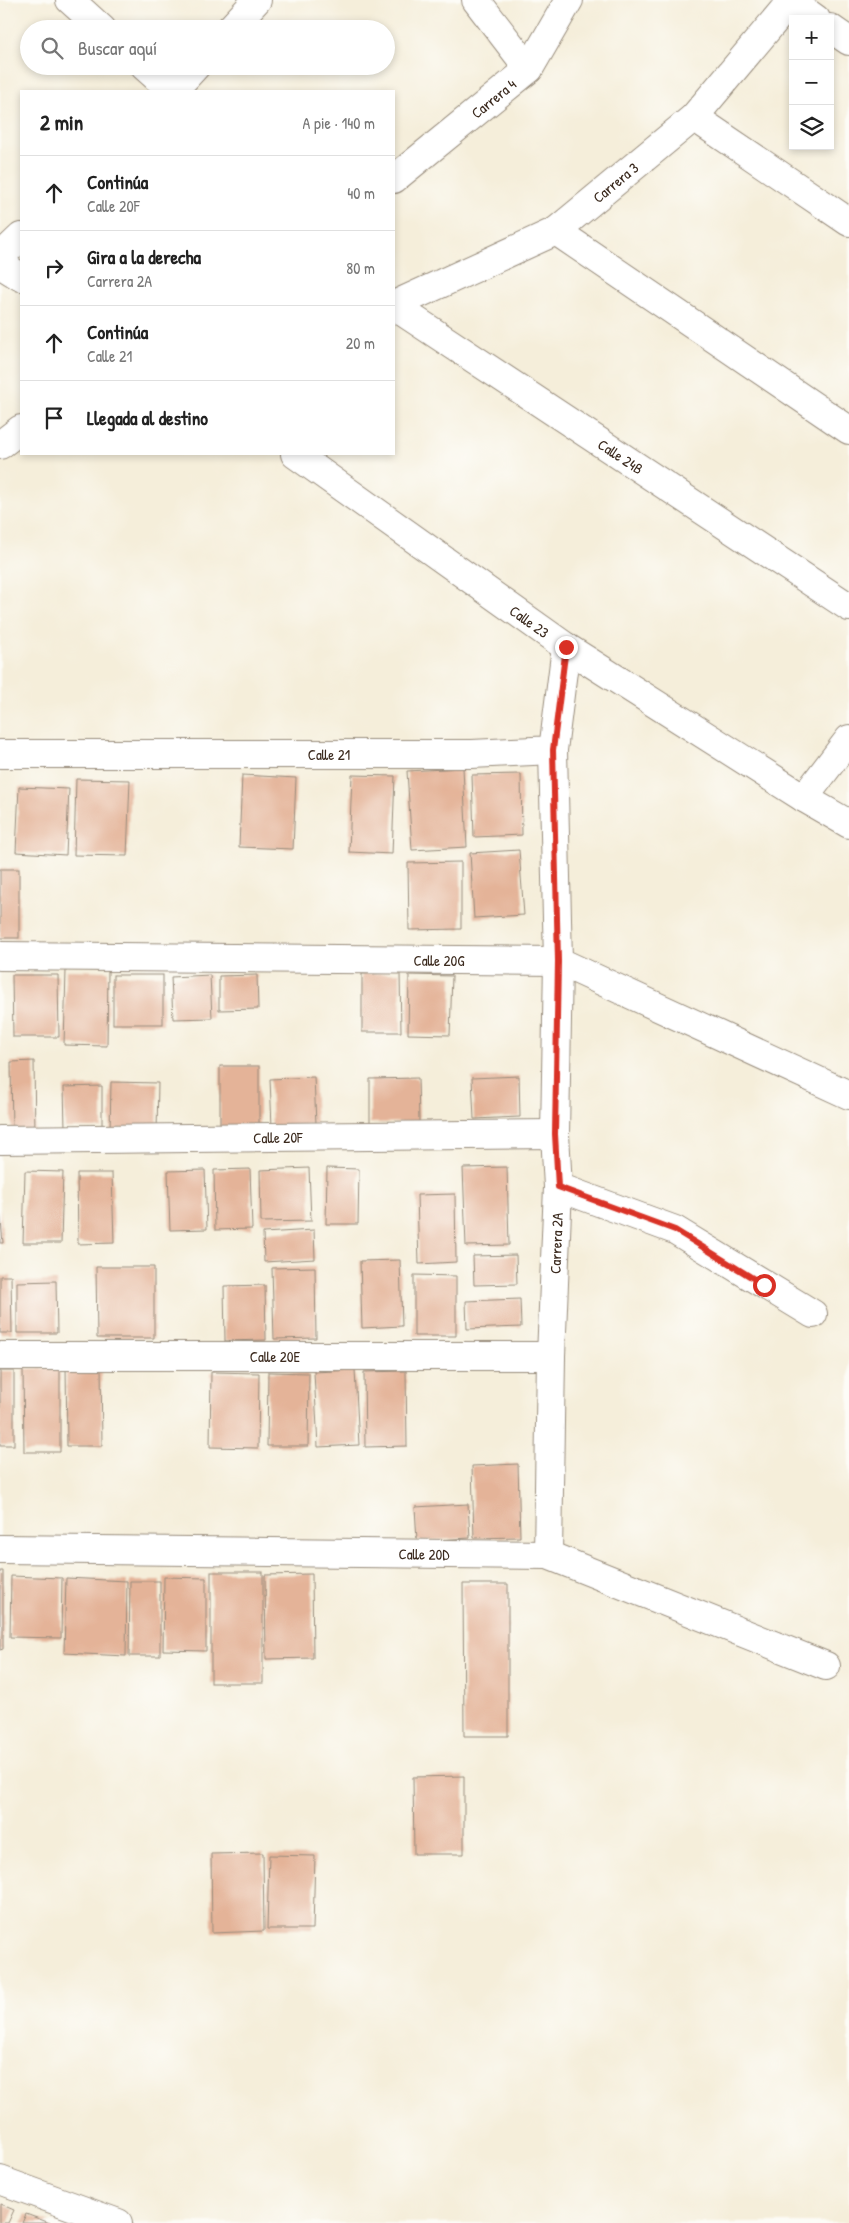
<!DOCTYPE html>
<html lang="es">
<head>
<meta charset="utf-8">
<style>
  body { margin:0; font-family:"Patrick Hand",sans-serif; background:#f6f6f6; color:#222 }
  .controls { position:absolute; right:15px; top:15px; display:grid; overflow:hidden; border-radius:0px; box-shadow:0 2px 8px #0003 }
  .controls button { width:45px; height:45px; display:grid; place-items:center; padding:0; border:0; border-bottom:1px solid #e0e0e0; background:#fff; color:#222; font:25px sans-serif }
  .stop { position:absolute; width:15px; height:15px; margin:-11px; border:4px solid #d93025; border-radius:50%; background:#fff }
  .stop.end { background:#d93025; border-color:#fff; box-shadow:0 1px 5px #0008 }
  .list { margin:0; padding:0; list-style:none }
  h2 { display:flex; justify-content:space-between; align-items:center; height:65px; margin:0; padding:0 20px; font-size:21px }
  h2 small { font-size:16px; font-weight:400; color:#767676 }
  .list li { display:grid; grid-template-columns:32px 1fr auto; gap:15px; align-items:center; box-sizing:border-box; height:75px; padding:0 20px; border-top:1px solid #e0e0e0 }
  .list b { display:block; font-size:19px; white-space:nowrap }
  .list p { margin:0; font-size:16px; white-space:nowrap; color:#767676 }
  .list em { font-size:16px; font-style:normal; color:#767676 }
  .icon { flex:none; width:28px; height:28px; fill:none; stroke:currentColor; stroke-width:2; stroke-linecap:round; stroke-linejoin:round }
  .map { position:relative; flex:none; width:849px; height:2223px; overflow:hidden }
  .search { position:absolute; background:#fff; box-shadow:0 2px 8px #0003; left:20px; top:20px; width:375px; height:55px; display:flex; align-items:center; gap:12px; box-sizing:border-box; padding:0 18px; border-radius:28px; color:#767676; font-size:19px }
  .panel { position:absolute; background:#fff; box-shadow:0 2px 8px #0003; left:20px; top:90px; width:375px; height:365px; border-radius:0px }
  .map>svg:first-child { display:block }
  .building { fill:#e4b398 }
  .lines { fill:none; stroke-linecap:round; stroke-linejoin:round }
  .minor-casing { stroke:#988c7c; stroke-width:30 }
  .minor { stroke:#fff; stroke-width:28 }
  .route { stroke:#d93025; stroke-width:6 }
  .labels { text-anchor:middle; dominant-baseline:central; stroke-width:4; stroke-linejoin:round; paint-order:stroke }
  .street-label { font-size:15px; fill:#3b2a1e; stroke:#fdfcf7 }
</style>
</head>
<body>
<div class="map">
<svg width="849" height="2223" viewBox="0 0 849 2223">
  <rect width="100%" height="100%" fill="#fdfcf7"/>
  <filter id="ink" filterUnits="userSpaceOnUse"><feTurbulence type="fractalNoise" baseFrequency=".02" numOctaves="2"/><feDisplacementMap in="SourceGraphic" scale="10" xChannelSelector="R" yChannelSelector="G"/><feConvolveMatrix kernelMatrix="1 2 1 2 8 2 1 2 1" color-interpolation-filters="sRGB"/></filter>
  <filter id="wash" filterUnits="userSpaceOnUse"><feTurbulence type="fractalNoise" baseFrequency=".0096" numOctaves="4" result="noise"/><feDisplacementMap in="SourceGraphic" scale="20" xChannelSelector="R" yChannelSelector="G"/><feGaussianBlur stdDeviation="1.12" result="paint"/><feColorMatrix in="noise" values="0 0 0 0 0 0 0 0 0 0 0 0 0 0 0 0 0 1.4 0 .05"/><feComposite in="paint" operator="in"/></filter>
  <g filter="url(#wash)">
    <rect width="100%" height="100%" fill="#f5eeda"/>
    <g id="blocks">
      <g class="building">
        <path d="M 463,768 L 467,847 L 412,850 L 407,771 Z"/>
        <path d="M 521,774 L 522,835 L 474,837 L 472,775 Z"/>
        <path d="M 242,775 L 296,778 L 293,849 L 239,847 Z"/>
        <path d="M 352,775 L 395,776 L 392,854 L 349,852 Z"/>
        <path d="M 76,779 L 130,780 L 127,856 L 74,855 Z"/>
        <path d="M 19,787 L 69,789 L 66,855 L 16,852 Z"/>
        <path d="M 519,850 L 524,915 L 474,918 L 470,853 Z"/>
        <path d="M 461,862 L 461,929 L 409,930 L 408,863 Z"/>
        <rect x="0" y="869" width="19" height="69"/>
        <path d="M 66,970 L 108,971 L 107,1046 L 64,1045 Z"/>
        <path d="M 400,973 L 401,1032 L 362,1032 L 362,974 Z"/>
        <path d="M 12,975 L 58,975 L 59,1037 L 13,1037 Z"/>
        <rect x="113" y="975" width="50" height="49"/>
        <path d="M 210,975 L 212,1018 L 173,1019 L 171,977 Z"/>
        <path d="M 257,975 L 258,1009 L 219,1010 L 219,976 Z"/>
        <path d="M 409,975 L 452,976 L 450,1035 L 408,1034 Z"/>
        <path d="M 34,1061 L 35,1133 L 12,1133 L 11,1062 Z"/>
        <rect x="220" y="1066" width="39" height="62"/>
        <path d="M 519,1076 L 520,1117 L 474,1119 L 472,1078 Z"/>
        <path d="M 314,1077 L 316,1124 L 272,1127 L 270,1079 Z"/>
        <path d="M 418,1078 L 419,1122 L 370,1123 L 370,1079 Z"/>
        <path d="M 111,1082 L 158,1083 L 157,1132 L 110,1132 Z"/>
        <path d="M 102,1086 L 102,1128 L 65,1128 L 64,1087 Z"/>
        <path d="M 507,1167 L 509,1245 L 466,1246 L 463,1168 Z"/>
        <path d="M 309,1168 L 311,1221 L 261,1222 L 260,1170 Z"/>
        <path d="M 327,1168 L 359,1169 L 358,1224 L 326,1224 Z"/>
        <path d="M 250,1169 L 252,1229 L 215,1230 L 214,1170 Z"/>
        <path d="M 205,1170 L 207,1229 L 170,1230 L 168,1171 Z"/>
        <path d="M 25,1171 L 63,1172 L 61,1243 L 23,1243 Z"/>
        <path d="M 77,1173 L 112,1173 L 114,1243 L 78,1244 Z"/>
        <path d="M 455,1194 L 456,1262 L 419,1264 L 417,1195 Z"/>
        <path d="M 0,1209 L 3,1243 L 0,1243 Z"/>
        <path d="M 314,1230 L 315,1259 L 264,1262 L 263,1233 Z"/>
        <path d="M 516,1255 L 517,1284 L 474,1285 L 473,1256 Z"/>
        <path d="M 400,1260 L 402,1326 L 362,1328 L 360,1261 Z"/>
        <path d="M 96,1267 L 154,1267 L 154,1338 L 97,1338 Z"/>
        <path d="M 315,1267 L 316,1338 L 274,1339 L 272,1268 Z"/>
        <path d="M 414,1275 L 456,1276 L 456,1336 L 414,1336 Z"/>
        <path d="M 0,1276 L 11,1276 L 12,1333 L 0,1333 Z"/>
        <path d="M 56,1281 L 57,1333 L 17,1333 L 17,1282 Z"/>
        <path d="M 265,1285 L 266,1340 L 225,1341 L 224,1286 Z"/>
        <path d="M 520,1299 L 521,1327 L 467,1329 L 466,1301 Z"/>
        <path d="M 101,1365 L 102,1446 L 67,1446 L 66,1366 Z"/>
        <path d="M 60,1368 L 60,1452 L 24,1452 L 23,1369 Z"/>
        <path d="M 355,1370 L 359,1445 L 318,1447 L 314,1372 Z"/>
        <rect x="0" y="1371" width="14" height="74"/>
        <path d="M 406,1371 L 407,1446 L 365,1447 L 364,1372 Z"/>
        <path d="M 211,1372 L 259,1373 L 258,1448 L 210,1447 Z"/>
        <path d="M 268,1372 L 309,1373 L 308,1446 L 267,1446 Z"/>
        <path d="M 518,1464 L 520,1537 L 474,1538 L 472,1466 Z"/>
        <path d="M 468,1504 L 470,1538 L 417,1541 L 415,1507 Z"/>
        <path d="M 0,1571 L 3,1571 L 3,1649 L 0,1650 Z"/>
        <rect x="211" y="1572" width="52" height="111"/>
        <path d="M 312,1574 L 313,1658 L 266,1659 L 265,1575 Z"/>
        <path d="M 11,1576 L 62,1578 L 61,1638 L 10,1637 Z"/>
        <path d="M 164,1577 L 206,1578 L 206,1651 L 163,1650 Z"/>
        <path d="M 66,1578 L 127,1581 L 126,1656 L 64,1653 Z"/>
        <path d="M 130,1581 L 160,1581 L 160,1656 L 129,1656 Z"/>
        <path d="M 463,1584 L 508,1584 L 508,1736 L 464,1736 Z"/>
        <path d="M 464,1776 L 464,1854 L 414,1854 L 413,1777 Z"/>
        <path d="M 263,1853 L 264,1931 L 212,1933 L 211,1854 Z"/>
        <path d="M 269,1855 L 315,1856 L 313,1929 L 267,1929 Z"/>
        <path d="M 0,2204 L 14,2210 L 8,2223 L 0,2223 Z"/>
        <path d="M 26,2214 L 50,2223 L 22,2223 Z"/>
      </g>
    </g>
  </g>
  <g filter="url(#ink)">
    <use href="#blocks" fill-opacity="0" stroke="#988c7c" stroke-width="1"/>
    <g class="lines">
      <defs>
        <g id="minor">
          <path d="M 70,0 L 102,29"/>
          <path d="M 476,0 L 529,69"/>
          <path d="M 791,1 L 816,19"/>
          <path d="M 830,28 L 849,41"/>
          <path d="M 230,29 L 257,0"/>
          <path d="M 144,66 L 172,91"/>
          <path d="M 173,91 L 196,66"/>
          <path d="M 694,117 L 849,222"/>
          <path id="s1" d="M 394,179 L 529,69 L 569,0"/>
          <path d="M 556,231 L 849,430"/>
          <path d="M 0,257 L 21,237"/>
          <path d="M 0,264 L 21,277"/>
          <path id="s2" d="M 394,305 L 556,231 L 694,117 L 792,0"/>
          <path id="s3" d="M 394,306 L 849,607"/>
          <path d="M 0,445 L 21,429"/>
          <path id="s4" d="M 295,454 L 566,647 L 804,798 L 849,824"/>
          <path id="s5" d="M 0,754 L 472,754 L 553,750 L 566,647"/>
          <path d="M 804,798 L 849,739"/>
          <path id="s6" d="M 0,956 L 558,961 L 849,1095"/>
          <path id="s7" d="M 0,1140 L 555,1134"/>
          <path d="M 558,1187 L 675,1230 L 813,1314"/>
          <path id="s8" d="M 0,1356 L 551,1356"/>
          <path id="s9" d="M 0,1549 L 548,1555 L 826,1666"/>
          <path id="s10" d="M 548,1555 L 551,1356 L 558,1187 L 555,1134 L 558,961 L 553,750"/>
          <path d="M 0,2180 L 118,2223"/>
        </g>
      </defs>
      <use href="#minor" class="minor-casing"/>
      <use href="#minor" class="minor"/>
    </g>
  </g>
  <g class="lines" filter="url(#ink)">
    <path class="route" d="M 566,647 L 553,750 L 558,961 L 555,1134 L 558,1187 L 675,1230 L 764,1285"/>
  </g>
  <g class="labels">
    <g class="street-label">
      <text stroke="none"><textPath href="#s1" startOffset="128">Carrera 4</textPath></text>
      <text stroke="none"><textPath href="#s2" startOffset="255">Carrera 3</textPath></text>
      <text stroke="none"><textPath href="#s3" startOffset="272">Calle 24B</textPath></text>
      <text stroke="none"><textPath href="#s4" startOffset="288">Calle 23</textPath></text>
      <text stroke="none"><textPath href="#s5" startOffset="329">Calle 21</textPath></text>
      <text stroke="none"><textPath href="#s6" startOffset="439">Calle 20G</textPath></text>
      <text stroke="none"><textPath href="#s7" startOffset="278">Calle 20F</textPath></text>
      <text stroke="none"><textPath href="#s10" startOffset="312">Carrera 2A</textPath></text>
      <text stroke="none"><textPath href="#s8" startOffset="275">Calle 20E</textPath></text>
      <text stroke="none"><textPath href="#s9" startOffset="424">Calle 20D</textPath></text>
    </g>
  </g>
</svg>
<div class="controls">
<button>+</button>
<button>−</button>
<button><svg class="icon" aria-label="layers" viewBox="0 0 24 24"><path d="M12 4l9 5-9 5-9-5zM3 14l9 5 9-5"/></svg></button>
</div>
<div class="stop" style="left:764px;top:1285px"></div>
<div class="stop end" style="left:566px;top:647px"></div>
<div class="search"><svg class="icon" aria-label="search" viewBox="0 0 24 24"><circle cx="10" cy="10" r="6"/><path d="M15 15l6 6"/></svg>Buscar aquí</div>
<section class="panel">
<h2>2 min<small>A pie · 140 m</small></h2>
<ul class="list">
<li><svg class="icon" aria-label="ahead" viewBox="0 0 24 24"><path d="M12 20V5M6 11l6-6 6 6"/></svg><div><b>Continúa</b><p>Calle 20F</p></div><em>40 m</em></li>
<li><svg class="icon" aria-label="right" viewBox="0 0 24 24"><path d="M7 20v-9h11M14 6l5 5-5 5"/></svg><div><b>Gira a la derecha</b><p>Carrera 2A</p></div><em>80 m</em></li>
<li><svg class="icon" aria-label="ahead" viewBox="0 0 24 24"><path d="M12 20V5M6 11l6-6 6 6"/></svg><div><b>Continúa</b><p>Calle 21</p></div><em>20 m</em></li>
<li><svg class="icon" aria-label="arrive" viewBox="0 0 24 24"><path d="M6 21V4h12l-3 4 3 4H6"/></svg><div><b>Llegada al destino</b></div></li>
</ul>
</section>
</div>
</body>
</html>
